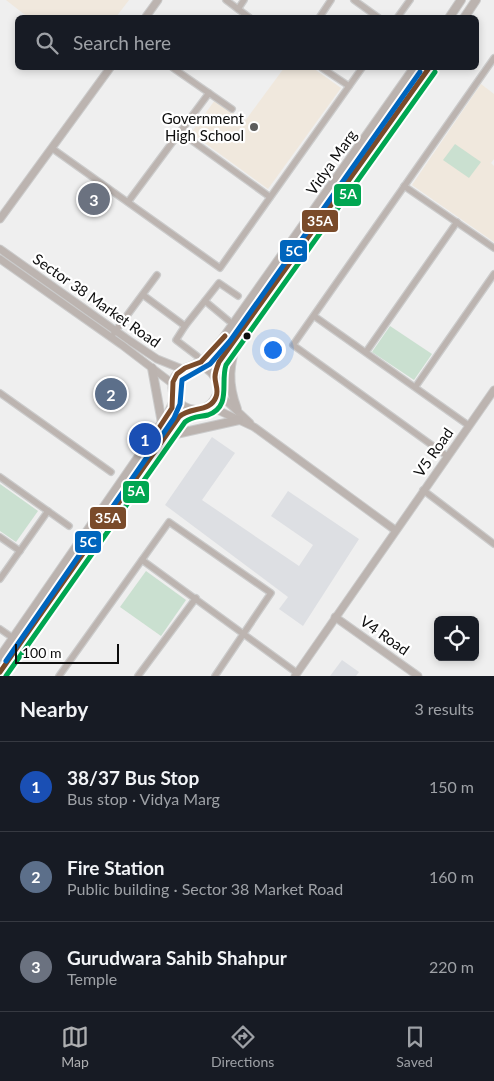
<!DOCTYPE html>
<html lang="en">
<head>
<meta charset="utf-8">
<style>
  body { margin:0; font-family:Lato,sans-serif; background:#242831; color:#f1f3f6 }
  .controls { position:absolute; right:15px; bottom:15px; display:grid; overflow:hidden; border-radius:8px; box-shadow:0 2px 8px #0003 }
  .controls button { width:45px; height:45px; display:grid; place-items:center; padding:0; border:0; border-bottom:1px solid #363941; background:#171b24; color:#f1f3f6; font:25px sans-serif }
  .scale { position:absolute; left:15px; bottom:12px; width:104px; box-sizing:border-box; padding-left:5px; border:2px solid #0d0d0d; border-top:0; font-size:14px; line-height:18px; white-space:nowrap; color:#0d0d0d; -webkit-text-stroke:4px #fff; paint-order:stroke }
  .you { position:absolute; left:272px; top:349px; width:18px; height:18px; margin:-12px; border:4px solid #fff; border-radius:50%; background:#1a73e8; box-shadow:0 0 0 8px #1a73e833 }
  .badge { display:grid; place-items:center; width:32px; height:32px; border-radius:50%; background:#aeafb1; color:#fff; font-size:16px; font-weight:700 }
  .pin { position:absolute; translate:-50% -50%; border:2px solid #fff; box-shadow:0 1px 5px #0006 }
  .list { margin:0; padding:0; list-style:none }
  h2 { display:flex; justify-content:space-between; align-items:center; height:65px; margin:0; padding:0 20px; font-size:21px }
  h2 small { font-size:16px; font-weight:400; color:#9ea1a6 }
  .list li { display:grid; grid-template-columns:32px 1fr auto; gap:15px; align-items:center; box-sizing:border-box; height:90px; padding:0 20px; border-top:1px solid #363941 }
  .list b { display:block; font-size:19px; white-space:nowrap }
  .list p { margin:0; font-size:16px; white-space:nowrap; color:#9ea1a6 }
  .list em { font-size:16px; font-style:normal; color:#9ea1a6 }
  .icon { flex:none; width:28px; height:28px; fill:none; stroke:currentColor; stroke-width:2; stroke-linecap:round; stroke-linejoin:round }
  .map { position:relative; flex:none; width:494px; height:676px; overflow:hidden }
  .search { position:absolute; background:#171b24; box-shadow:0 2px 8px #0003; left:15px; right:15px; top:15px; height:55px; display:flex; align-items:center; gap:12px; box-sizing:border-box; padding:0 18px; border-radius:8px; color:#9ea1a6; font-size:19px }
  .sheet { height:335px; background:#171b24 }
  nav { display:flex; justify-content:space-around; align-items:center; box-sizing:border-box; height:70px; border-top:1px solid #363941; background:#171b24; font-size:14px; color:#9ea1a6 }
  nav a { display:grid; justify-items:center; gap:2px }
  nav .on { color:#aeafb1 }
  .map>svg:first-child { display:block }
  .built { fill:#dddfe3 }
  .education { fill:#f0e8dd }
  .green { fill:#cae0d0 }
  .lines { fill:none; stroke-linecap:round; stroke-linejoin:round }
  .minor-casing { stroke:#cbcbcb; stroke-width:8 }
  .tertiary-casing { stroke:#cbcbcb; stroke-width:9 }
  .secondary-casing { stroke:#cbcbcb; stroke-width:10 }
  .minor { stroke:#bcb4b0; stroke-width:5.5 }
  .tertiary { stroke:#bcb4b0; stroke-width:7 }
  .secondary { stroke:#bbb3af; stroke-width:8 }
  .bus-1-casing { stroke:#fff; stroke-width:9 }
  .bus-2-casing { stroke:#fff; stroke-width:9 }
  .bus-3-casing { stroke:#fff; stroke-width:9 }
  .bus-1 { stroke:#7a4b2a; stroke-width:5 }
  .bus-2 { stroke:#00a651; stroke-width:5 }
  .bus-3 { stroke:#0065bd; stroke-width:5 }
  .poi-dot { fill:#5c5c5c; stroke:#fff; stroke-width:2 }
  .bus-dot { fill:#0d0d0d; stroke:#fff; stroke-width:2 }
  .labels { text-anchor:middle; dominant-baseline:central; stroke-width:4.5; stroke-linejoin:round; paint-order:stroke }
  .poi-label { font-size:15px; fill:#0d0d0d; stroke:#fff; text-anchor:end }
  .street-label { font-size:15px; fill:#0d0d0d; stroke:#fff }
  .line-badge { stroke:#fff; stroke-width:2 }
  .badge-label { font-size:14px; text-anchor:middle; font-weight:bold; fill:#fff }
</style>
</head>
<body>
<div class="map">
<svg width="494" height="676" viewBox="0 0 494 676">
  <rect width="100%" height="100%" fill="#efefef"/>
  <g class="built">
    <path d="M 212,437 L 235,453 L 202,500 L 299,566 L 313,545 L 271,516 L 288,491 L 359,539 L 303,626 L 279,609 L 288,597 L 165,505 Z"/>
    <path d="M 342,660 L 359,672 L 356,676 L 330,676 Z"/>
  </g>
  <g class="education">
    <path d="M 6,0 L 129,0 L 116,17 L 29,18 Z"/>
    <path d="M 284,68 L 313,68 L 341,88 L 268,189 L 191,133 L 215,100 L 245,121 Z"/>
    <path d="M 481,84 L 494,94 L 494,159 L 491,163 L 494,166 L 494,242 L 412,185 Z"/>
  </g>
  <g class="green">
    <path d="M 455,144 L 481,162 L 469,178 L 443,160 Z"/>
    <path d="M 390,326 L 432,354 L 414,380 L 372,352 Z"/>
    <path d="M 0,484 L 38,511 L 16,542 L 0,531 Z"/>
    <path d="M 146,571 L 186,600 L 161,636 L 120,607 Z"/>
  </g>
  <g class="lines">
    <defs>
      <g id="minor">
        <path d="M 226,0 L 250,18"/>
        <path d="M 354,0 L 379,18"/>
        <path d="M 238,9 L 244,0"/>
        <path d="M 319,18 L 331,0"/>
        <path d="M 397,18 L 410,0"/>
        <path d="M 173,68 L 232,109"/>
        <path d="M 322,68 L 349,86"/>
        <path d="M 180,132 L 270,197"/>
        <path d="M 53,149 L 220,268 L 362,68"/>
        <path d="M 404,186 L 494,248"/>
        <path d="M 128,202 L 209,93"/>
        <path d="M 143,295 L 185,326 L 219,283 L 238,296"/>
        <path d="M 205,301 L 229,321"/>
        <path d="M 314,316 L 468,425"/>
        <path d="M 185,326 L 176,340 L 197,356"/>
        <path d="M 114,333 L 157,275"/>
        <path d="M 366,352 L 457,222"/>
        <path d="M 416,386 L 494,274"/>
        <path d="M 0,393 L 111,472"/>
        <path d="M 447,456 L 293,345 L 494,58"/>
        <path d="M 0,477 L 69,526"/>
        <path d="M 423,490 L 494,544"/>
        <path d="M 0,537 L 20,551"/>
        <path d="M 142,560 L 297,673"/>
        <path d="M 0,579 L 48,511"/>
        <path d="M 0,629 L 13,638"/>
        <path d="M 59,676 L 169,522 L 271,593 L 215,676"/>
        <path d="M 138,676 L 196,598"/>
      </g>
      <g id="tertiary">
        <path d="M 145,18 L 158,0"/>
        <path d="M 0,219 L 110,68"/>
        <path d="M 0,249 L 130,341 L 157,359 L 182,369"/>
        <path d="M 0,259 L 122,345 L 173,384"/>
        <path d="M 218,393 L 250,423"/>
        <path d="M 209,406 L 254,427 L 395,530"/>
        <path d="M 335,617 L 418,676"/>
        <path d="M 295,676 L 494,390"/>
      </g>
      <g id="secondary">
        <path d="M 449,18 L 461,0"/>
        <path d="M 464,18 L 476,0"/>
        <path d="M 195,365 C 212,366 225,385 214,400 C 198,423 163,402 175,377 C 181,366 191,368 200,362 C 210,355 217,346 224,337 L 414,68"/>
        <path d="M 152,368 L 162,423"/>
        <path d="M 215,375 L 219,362 L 230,346 L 429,68"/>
        <path d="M 237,409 C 227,382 229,365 238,338"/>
        <path d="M 167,436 L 239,420"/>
        <path d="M 0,657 L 168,414 L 175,398"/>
        <path d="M 0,672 L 167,436 L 178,418 L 190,410"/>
      </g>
    </defs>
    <use href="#minor" class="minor-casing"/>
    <use href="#tertiary" class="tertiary-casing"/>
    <use href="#secondary" class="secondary-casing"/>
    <use href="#minor" class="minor"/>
    <use href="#tertiary" class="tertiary"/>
    <use href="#secondary" class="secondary"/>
    <defs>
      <g id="bus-1">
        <path d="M 157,431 L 172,408 L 173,382 L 177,374 L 185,368 L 201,362 L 225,336"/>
        <path d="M 0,672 L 179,417 C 190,406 210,413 216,397 C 219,390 215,384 215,377 C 215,372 217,367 219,362 L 429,68"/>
      </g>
      <path id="bus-2" d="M 6,676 L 185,422 C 192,416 200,417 208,415 C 232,406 220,383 226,365 L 435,72"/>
      <path id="bus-3" d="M 6,661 L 174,418 L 180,404 L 182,380 L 210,364 L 230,341 L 420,72"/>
    </defs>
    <use href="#bus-1" class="bus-1-casing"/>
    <use href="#bus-2" class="bus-2-casing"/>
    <use href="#bus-3" class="bus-3-casing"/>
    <use href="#bus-1" class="bus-1"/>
    <use href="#bus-2" class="bus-2"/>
    <use href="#bus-3" class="bus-3"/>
  </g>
  <circle class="poi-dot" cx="254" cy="127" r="5"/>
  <circle class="bus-dot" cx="247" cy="336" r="4.5"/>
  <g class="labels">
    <g class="poi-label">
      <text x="244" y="118">Government<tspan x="244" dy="17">High School</tspan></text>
    </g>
    <g class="street-label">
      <text transform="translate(331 162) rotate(-55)">Vidya Marg</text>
      <text transform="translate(97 300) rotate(35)">Sector 38 Market Road</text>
      <text transform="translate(433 452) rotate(-55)">V5 Road</text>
      <text transform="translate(385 635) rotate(35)">V4 Road</text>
    </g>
  </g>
  <g class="line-badge">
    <rect x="333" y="183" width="29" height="24" rx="5" fill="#00a651"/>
    <rect x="301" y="209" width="38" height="24" rx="5" fill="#7a4b2a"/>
    <rect x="279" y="239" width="29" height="24" rx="5" fill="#0065bd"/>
    <rect x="122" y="480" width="28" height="24" rx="5" fill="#00a651"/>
    <rect x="89" y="506" width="38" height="24" rx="5" fill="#7a4b2a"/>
    <rect x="74" y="530" width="28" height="24" rx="5" fill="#0065bd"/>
  </g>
  <g class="badge-label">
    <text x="348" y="199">5A</text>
    <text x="320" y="226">35A</text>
    <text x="294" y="256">5C</text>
    <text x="136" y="496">5A</text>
    <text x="108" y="523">35A</text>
    <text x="88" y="547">5C</text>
  </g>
</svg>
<div class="controls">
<button><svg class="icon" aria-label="locate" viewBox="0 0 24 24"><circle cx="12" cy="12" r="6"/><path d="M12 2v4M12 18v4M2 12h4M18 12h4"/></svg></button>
</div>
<div class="scale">100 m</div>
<div class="you"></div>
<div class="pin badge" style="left:145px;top:439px;background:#1a4fb4">1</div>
<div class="pin badge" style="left:111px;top:394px;background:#5c6f8a">2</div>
<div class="pin badge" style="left:94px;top:199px;background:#6b7280">3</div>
<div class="search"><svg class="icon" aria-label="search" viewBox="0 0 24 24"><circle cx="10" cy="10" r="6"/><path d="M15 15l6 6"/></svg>Search here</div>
</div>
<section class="sheet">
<h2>Nearby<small>3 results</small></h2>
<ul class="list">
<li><span class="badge" style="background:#1a4fb4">1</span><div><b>38/37 Bus Stop</b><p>Bus stop · Vidya Marg</p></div><em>150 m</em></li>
<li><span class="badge" style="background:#5c6f8a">2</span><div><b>Fire Station</b><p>Public building · Sector 38 Market Road</p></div><em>160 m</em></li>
<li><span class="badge" style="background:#6b7280">3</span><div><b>Gurudwara Sahib Shahpur</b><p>Temple</p></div><em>220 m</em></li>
</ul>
</section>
<nav>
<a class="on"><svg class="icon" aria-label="map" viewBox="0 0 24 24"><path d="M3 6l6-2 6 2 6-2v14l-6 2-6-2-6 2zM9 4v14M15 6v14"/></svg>Map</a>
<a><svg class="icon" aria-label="directions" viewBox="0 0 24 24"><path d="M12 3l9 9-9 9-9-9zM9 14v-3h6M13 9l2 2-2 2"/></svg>Directions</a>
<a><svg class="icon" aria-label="saved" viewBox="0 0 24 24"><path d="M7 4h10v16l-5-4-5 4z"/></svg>Saved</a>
</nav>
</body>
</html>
